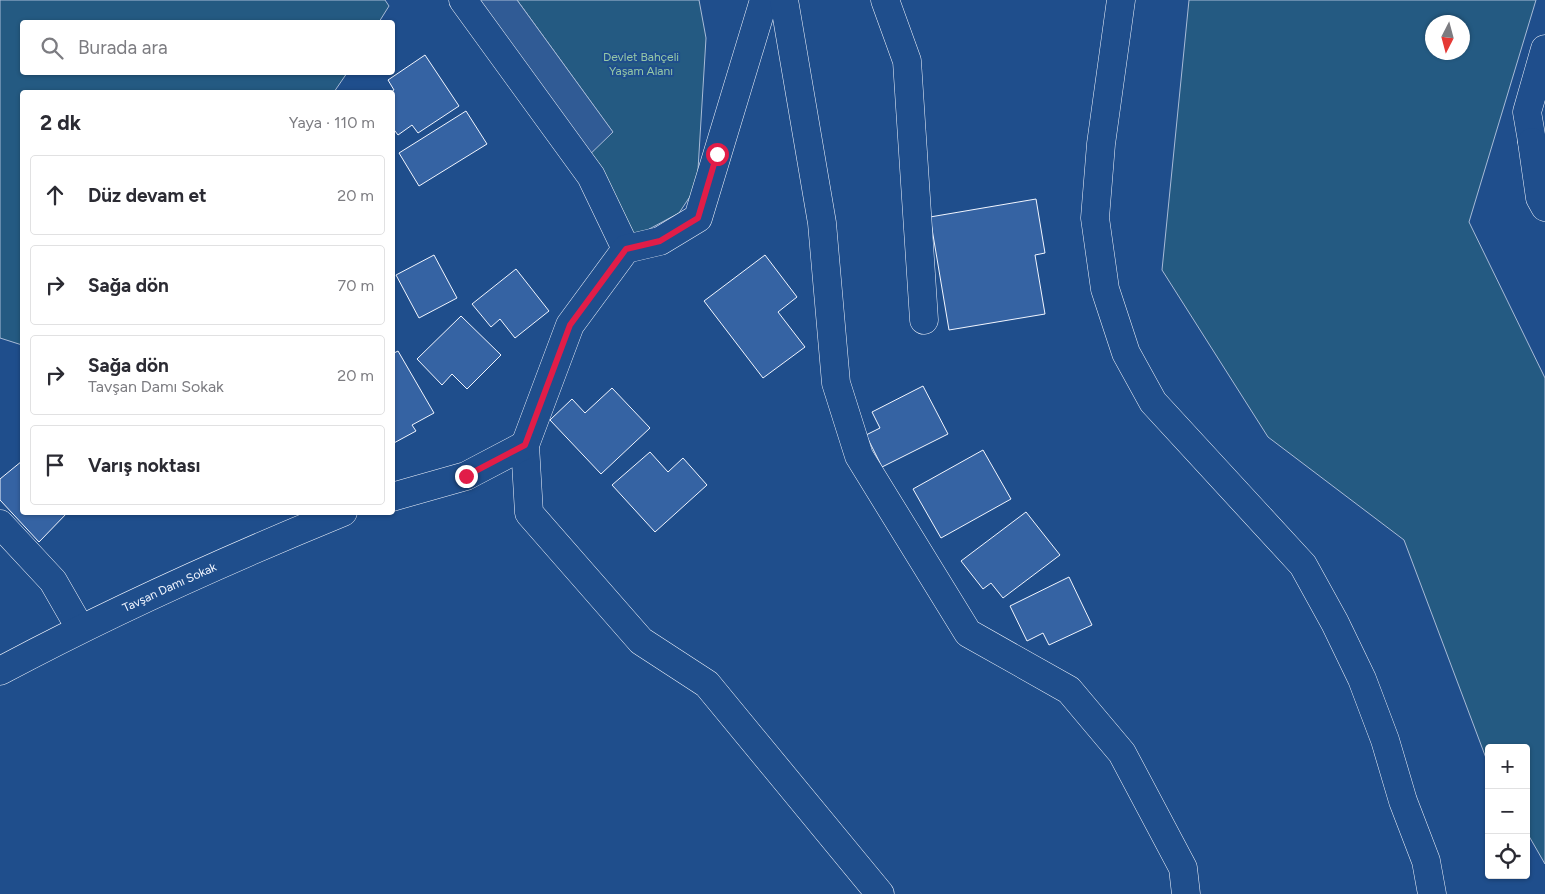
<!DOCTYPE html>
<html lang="tr">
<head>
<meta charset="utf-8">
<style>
  body { margin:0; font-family:Figtree,sans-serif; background:#f7f7f7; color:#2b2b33 }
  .controls { position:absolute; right:15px; bottom:15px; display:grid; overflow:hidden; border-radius:5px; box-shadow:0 1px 4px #0004 }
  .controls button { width:45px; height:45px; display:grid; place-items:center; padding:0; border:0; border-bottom:1px solid #e1e1e2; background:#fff; color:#2b2b33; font:25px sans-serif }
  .compass { position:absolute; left:1425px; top:15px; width:45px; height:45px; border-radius:50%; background:#fff; box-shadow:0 1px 4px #0004; rotate:186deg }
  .stop { position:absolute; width:15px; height:15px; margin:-11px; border:4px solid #e11d48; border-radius:50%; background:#fff }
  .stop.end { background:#e11d48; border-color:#fff; box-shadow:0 1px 5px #0008 }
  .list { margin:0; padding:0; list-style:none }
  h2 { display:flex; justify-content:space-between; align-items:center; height:65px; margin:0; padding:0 20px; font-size:21px }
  h2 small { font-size:16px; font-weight:400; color:#7c7c81 }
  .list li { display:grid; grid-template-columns:32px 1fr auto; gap:15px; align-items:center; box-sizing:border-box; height:80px; margin:0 10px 10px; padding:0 10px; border:1px solid #e1e1e2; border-radius:5px }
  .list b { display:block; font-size:19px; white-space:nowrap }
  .list p { margin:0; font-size:16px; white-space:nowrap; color:#7c7c81 }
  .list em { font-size:16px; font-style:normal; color:#7c7c81 }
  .icon { flex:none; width:28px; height:28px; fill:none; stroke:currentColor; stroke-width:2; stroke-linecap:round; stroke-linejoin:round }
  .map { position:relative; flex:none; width:1545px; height:894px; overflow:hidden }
  .search { position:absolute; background:#fff; box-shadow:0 1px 4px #0004; left:20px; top:20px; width:375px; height:55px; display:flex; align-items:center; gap:12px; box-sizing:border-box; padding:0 18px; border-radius:5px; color:#7c7c81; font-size:19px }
  .panel { position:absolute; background:#fff; box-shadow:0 1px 4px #0004; left:20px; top:90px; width:375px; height:425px; border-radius:5px }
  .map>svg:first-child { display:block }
  .green { fill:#245a82; stroke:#a8bbd7; fill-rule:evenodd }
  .parking { fill:#305b95; stroke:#a8bbd7 }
  .building { fill:#3563a3; stroke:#f2f6ff }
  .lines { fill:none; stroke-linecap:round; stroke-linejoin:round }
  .minor-casing { stroke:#f2f6ff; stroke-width:29 }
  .minor { stroke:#1f4e8c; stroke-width:28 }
  .route { stroke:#e11d48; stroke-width:6 }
  .labels { text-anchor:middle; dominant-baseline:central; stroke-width:4; stroke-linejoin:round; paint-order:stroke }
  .park-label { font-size:12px; fill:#97c8a6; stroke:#1f4e8c }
  .street-label { font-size:12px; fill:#f2f6ff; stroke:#1f4e8c }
</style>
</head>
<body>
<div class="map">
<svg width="1545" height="894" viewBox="0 0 1545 894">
  <rect width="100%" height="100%" fill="#1f4e8c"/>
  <g class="green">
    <path d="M 0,0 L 385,0 L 389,6 L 379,22 L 22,22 L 22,72 L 347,73 L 334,92 L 22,92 L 22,345 L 0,338 Z"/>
    <path d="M 517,0 L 699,0 L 706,38 L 697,186 L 679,213 L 612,249 L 581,163 L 612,131 Z"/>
    <path d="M 1189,0 L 1536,0 L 1469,222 L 1545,378 L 1545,864 L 1526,831 L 1526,748 L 1489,748 L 1489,766 L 1404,540 L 1268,437 L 1162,270 ZM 1462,22 L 1462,52 L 1432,52 L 1432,22 Z"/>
  </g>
  <path class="parking" d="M 463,0 L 517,0 L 613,132 L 581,163 Z"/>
  <g class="building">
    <path d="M 425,55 L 459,106 L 418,133 L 412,125 L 398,135 L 392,127 L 392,92 L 391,92 L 394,90 L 388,80 Z"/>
    <path d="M 466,111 L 487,144 L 419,186 L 399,153 Z"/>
    <path d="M 1036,199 L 1045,253 L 1035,255 L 1045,314 L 949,330 L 930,217 Z"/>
    <path d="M 434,255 L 457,298 L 419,318 L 396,275 Z"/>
    <path d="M 765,255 L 797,297 L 778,312 L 805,347 L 763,378 L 704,301 Z"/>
    <path d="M 516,269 L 549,311 L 515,338 L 500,319 L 491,327 L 472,304 Z"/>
    <path d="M 461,316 L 501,355 L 467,389 L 452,374 L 442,385 L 417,359 Z"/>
    <path d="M 398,351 L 434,413 L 412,425 L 416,431 L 392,444 L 392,354 Z"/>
    <path d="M 923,386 L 948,434 L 882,467 L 866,435 L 880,428 L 872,412 Z"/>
    <path d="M 612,388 L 650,428 L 601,474 L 550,420 L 572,399 L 585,413 Z"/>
    <path d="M 983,450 L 1011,499 L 941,538 L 913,489 Z"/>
    <path d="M 650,452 L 668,472 L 683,458 L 707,485 L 655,532 L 612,485 Z"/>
    <path d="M 22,461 L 22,512 L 68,512 L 39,542 L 0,500 L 0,479 Z"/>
    <path d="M 1026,512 L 1060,555 L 1003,598 L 991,583 L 983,589 L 961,561 Z"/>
    <path d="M 1069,577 L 1092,625 L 1049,645 L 1043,633 L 1027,641 L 1010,606 Z"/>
  </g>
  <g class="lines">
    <defs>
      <g id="minor">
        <path d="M 463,0 L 591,176 L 626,249"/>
        <path d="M 764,0 L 698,218 L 660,241 L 626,249 L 570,325 L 525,445 L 529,513 L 641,641 L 707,684 L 880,894"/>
        <path d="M 784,0 L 822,223 L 836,383 L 859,456 L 968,633 L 1069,690 L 1122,753 L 1183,868 L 1186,894"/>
        <path d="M 885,0 L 907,61 L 924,320"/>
        <path d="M 1121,0 L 1101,144 L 1095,218 L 1105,289 L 1126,353 L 1153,402 L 1303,565 L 1335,623 L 1362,679 L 1385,740 L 1403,801 L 1426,861 L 1432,894"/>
        <path d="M 1545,49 L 1527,112 L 1532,141 L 1545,162"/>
        <path d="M 1532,142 L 1540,198 L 1545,207"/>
        <path d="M 392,497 L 466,476 L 525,445"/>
        <path d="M 0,524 L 53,581 L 80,628"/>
        <path id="s1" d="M 0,671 C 112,611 226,560 343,512"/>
      </g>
    </defs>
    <use href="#minor" class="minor-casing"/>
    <use href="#minor" class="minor"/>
  </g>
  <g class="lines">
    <path class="route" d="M 466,476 L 525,445 L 570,325 L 626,249 L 660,241 L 698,218 L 717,154"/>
  </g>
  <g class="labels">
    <g class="park-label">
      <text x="641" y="57">Devlet Bahçeli<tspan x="641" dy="14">Yaşam Alanı</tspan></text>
    </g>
    <g class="street-label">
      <text stroke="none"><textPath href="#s1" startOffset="189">Tavşan Damı Sokak</textPath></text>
    </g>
  </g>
</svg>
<div class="controls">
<button>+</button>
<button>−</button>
<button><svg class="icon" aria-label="locate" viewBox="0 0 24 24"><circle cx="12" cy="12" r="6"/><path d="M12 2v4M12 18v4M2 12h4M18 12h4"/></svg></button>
</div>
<svg class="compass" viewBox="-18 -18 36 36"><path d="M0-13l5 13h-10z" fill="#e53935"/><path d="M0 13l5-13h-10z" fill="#7c7c81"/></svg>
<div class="stop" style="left:717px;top:154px"></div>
<div class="stop end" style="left:466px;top:476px"></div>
<div class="search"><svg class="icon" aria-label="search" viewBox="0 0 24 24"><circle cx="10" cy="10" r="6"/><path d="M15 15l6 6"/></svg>Burada ara</div>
<section class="panel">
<h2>2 dk<small>Yaya · 110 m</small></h2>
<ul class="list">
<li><svg class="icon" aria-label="ahead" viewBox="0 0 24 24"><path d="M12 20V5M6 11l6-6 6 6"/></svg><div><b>Düz devam et</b></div><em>20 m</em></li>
<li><svg class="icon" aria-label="right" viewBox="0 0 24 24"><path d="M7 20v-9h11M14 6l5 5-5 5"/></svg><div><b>Sağa dön</b></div><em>70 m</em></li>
<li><svg class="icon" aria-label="right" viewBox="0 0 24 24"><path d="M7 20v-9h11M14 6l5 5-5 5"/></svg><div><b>Sağa dön</b><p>Tavşan Damı Sokak</p></div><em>20 m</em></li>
<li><svg class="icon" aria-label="arrive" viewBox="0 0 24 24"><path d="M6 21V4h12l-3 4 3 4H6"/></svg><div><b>Varış noktası</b></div></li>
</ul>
</section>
</div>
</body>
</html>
